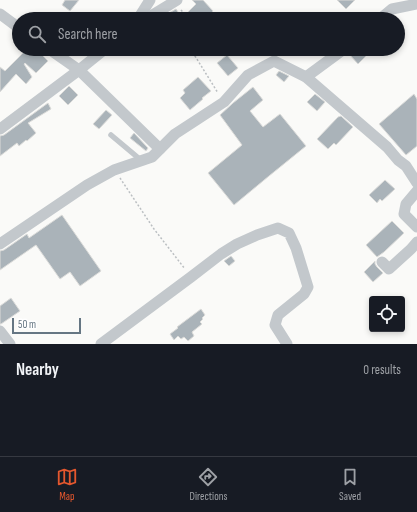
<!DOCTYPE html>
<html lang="en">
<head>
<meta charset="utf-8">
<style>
  body { margin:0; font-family:"Sofia Sans Condensed",sans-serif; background:#242831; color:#f1f3f6 }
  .controls { position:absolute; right:12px; bottom:12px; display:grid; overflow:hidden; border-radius:4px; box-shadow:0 2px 6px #0003 }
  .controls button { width:36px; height:36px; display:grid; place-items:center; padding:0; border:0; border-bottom:1px solid #363941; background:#171b24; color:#f1f3f6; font:20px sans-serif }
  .scale { position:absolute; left:12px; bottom:10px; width:69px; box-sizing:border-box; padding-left:4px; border:2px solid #657683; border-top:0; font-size:11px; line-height:14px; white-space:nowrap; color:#657683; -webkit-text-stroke:3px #fff; paint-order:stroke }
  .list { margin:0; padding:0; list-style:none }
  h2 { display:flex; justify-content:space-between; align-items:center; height:52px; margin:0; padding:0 16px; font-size:17px }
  h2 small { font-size:13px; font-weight:400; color:#9ea1a6 }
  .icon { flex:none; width:22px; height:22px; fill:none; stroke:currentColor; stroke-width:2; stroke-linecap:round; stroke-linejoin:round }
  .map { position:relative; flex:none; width:417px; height:344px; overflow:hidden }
  .search { position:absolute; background:#171b24; box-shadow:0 2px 6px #0003; left:12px; right:12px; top:12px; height:44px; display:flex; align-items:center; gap:10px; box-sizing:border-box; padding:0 14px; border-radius:22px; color:#9ea1a6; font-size:15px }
  .sheet { height:112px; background:#171b24 }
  nav { display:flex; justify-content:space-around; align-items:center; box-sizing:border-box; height:56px; border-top:1px solid #363941; background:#171b24; font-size:11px; color:#9ea1a6 }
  nav a { display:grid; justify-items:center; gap:2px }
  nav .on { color:#e4572e }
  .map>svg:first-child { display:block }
  .building { fill:#aab3b9; stroke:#dcdcda }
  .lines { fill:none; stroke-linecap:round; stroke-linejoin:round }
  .path { stroke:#bbbfc2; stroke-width:1.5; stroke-dasharray:2 2; stroke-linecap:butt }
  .lane { stroke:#c3c8cc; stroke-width:5.5 }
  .street { stroke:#c3c8cc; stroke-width:11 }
</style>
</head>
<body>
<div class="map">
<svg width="417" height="344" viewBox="0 0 417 344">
  <rect width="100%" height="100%" fill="#fafaf8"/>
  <g class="building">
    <path d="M 65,0 L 79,0 L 70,11 L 62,5 Z"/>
    <path d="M 192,0 L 203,0 L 213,11 L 205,19 L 200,19 L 198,16 L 194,19 L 159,19 L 176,9 L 182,18 L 196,4 Z"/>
    <path d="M 337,0 L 355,0 L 346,9 Z"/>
    <path d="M 27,49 L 36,49 L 48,61 L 36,73 L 25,63 L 24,64 L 32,77 L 26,84 L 16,74 L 0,92 L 0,67 L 5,71 Z"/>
    <path d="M 356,49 L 373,49 L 358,64 L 350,55 Z"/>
    <path d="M 227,55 L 238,68 L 228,76 L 217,63 Z"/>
    <path d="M 279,71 L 289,76 L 284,82 L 276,75 Z"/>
    <path d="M 198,77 L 211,91 L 202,98 L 203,99 L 190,110 L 180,98 L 185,93 L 183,90 Z"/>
    <path d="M 69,86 L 78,95 L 68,105 L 59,96 Z"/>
    <path d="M 253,87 L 263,100 L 250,111 L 263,127 L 280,114 L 306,146 L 269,176 L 234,205 L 208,173 L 242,145 L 220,115 L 233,103 Z"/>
    <path d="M 315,94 L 325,102 L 317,111 L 307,102 Z"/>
    <path d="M 414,94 L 417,99 L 417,146 L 406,155 L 379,124 Z"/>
    <path d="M 48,103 L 51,109 L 28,123 L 36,133 L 27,141 L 26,140 L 19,146 L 17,143 L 0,156 L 0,136 L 4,135 Z"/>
    <path d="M 106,110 L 112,115 L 99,129 L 93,124 Z"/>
    <path d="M 341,116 L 353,127 L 336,145 L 334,143 L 328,149 L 317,139 L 338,117 Z"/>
    <path d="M 134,133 L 148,148 L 146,151 L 130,138 Z"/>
    <path d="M 385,180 L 395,189 L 382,201 L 380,199 L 377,203 L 369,195 Z"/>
    <path d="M 62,215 L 101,271 L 80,286 L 70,272 L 60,279 L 36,245 L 0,270 L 0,251 L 4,250 L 27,234 L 29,238 Z"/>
    <path d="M 392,221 L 404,233 L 384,252 L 377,257 L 366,245 Z"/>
    <path d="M 231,256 L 235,261 L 229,266 L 224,261 Z"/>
    <path d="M 375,261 L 375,264 L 377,267 L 383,273 L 373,282 L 364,272 Z"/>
    <path d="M 11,298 L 20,311 L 1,324 L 0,324 L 0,306 Z"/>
    <path d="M 201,309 L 205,315 L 202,318 L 203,319 L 200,322 L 202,324 L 192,332 L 194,336 L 188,341 L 184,337 L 181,339 L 178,336 L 174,340 L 170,334 L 178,328 L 177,327 Z"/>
  </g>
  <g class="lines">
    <g class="path">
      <path d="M 181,10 L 189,19"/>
      <path d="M 205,49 L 195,56 L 218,93"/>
      <path d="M 120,178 L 154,229 L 185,269"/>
    </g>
    <path class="lane" d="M 111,135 L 142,161"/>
    <g class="street">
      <path d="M 0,14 L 19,28"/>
      <path d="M 138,19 L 150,0"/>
      <path d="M 146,19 L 177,0"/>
      <path d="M 380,19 L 392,9 L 417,4"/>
      <path d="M 49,49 L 79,70 L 160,149"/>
      <path d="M 306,77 L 344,49"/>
      <path d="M 0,129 L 79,70 L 105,49"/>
      <path d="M 417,191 L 406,204 L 404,214 L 417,227"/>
      <path d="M 0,244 L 87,185 L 114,170 L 152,157 L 175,134 L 224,102 L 248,75 L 274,61 L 306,77 L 387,147 L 398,160 L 406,166 L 417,183"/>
      <path d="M 382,262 L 389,269 L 411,249 L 417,242"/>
      <path d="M 0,331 L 10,344"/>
      <path d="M 101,344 L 191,277 L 221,254 L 237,244 L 257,235 L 278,228 L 289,233 L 296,248 L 308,287 L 304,294 L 278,315 L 275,325 L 287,344"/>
    </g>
  </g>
</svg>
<div class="controls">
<button><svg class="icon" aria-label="locate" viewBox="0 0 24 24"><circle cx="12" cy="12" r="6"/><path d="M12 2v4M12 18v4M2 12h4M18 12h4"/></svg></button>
</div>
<div class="scale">50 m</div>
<div class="search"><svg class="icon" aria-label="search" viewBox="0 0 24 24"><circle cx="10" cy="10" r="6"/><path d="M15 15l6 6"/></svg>Search here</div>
</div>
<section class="sheet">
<h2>Nearby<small>0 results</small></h2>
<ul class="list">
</ul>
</section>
<nav>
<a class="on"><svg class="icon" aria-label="map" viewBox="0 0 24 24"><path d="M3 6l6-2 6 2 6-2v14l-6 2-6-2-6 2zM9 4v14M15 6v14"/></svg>Map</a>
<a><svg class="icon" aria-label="directions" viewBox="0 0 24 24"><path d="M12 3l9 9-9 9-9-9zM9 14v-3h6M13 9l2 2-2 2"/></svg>Directions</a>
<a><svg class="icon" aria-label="saved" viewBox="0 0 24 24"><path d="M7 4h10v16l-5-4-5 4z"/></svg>Saved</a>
</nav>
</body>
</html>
